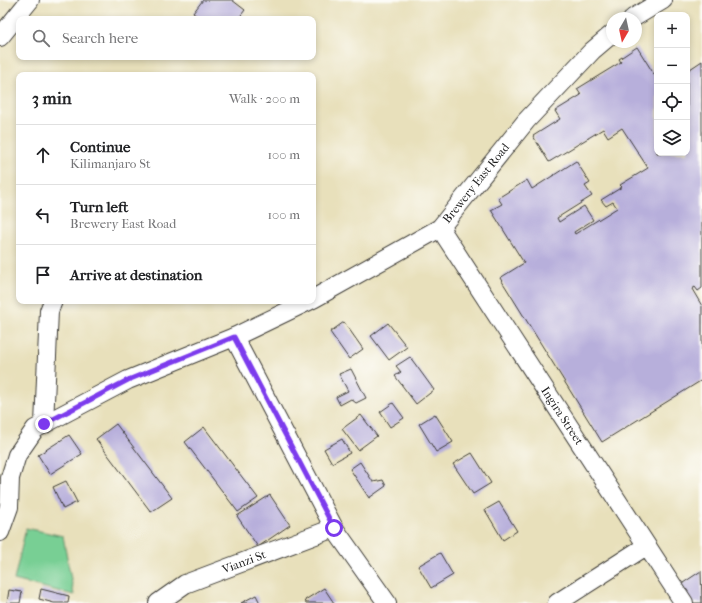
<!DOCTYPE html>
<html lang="en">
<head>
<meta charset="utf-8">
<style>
  body { margin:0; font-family:"IM FELL French Canon",serif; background:#f2f2f2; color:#202124 }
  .controls { position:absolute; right:12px; top:12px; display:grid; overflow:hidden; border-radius:8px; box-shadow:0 2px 6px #0003 }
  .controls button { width:36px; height:36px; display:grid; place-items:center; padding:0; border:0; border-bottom:1px solid #e0e0e0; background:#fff; color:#202124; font:20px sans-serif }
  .compass { position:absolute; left:606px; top:12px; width:36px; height:36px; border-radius:50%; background:#fff; box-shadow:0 2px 6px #0003; rotate:189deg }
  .stop { position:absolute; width:12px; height:12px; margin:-9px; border:3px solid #7c3aed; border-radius:50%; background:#fff }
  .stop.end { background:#7c3aed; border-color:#fff; box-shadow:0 1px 4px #0008 }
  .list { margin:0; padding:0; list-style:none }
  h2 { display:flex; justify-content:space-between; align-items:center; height:52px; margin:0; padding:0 16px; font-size:17px }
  h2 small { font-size:13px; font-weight:400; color:#757577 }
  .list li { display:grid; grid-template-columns:26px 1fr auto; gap:12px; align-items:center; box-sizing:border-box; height:60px; padding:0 16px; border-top:1px solid #e0e0e0 }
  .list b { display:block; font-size:15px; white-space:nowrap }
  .list p { margin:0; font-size:13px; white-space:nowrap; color:#757577 }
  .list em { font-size:13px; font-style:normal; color:#757577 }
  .icon { flex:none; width:22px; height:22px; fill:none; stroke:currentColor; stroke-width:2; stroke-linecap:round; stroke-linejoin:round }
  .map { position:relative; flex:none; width:702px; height:603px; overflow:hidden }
  .search { position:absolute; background:#fff; box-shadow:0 2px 6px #0003; left:16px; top:16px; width:300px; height:44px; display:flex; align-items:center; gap:10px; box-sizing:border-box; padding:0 14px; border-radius:8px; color:#757577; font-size:15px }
  .panel { position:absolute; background:#fff; box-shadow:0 2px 6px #0003; left:16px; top:72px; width:300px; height:232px; border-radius:8px }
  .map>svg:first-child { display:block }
  .green { fill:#78cf94; stroke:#4a7658 }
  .building { fill:#b7afdb }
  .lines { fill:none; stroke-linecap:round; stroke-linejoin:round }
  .minor-casing { stroke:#3b3934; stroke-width:20 }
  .minor { stroke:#fff; stroke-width:18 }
  .route { stroke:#7c3aed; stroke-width:5 }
  .labels { text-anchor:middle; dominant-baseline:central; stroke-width:3; stroke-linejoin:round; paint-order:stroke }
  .street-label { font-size:12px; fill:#1c1c1c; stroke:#fdfcf7 }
</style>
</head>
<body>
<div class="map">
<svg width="702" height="603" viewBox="0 0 702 603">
  <rect width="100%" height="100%" fill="#fdfcf7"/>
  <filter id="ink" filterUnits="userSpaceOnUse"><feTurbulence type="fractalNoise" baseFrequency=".025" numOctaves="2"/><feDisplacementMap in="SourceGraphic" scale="8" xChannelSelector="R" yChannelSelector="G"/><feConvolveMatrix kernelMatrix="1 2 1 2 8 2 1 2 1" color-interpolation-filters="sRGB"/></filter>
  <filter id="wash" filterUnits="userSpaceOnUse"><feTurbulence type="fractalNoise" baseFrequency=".012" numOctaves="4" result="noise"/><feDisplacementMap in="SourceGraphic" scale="16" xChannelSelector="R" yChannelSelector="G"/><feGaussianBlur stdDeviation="0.9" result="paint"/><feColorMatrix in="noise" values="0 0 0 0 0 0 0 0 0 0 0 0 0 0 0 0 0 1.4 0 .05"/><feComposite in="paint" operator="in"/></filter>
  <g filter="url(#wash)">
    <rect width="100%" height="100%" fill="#e8e0bb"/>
    <path class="green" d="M 26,528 L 63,536 L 74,595 L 14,580 Z"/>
    <g id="blocks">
      <g class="building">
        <path d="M 203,0 L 232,0 L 245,10 L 238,19 L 201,19 L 193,13 Z"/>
        <path d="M 637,47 L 657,79 L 657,153 L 687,153 L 687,71 L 702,61 L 702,288 L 698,291 L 695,287 L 692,289 L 702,306 L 702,380 L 602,442 L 500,278 L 524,263 L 491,210 L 502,204 L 498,198 L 527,180 L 532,189 L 576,161 L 590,183 L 585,186 L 592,196 L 557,218 L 559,222 L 584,206 L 593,220 L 574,232 L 575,234 L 617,208 L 613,202 L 606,206 L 601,200 L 622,187 L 620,185 L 648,168 L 622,128 L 608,137 L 603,129 L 549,162 L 533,136 L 560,119 L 555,111 L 581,95 L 577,89 L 621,62 L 619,59 Z"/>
        <path d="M 344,322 L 363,349 L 349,359 L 330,332 Z"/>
        <path d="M 388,323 L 407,347 L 389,360 L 371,336 Z"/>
        <path d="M 410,357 L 434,390 L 416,404 L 395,376 L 401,372 L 396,366 Z"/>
        <path d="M 351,369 L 366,398 L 356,403 L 351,399 L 340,405 L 336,397 L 348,391 L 339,374 Z"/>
        <path d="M 393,403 L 404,418 L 390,427 L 380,412 Z"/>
        <path d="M 435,414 L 453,442 L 436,452 L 419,424 Z"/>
        <path d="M 361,415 L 377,436 L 358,450 L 342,429 Z"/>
        <path d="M 116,424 L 172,498 L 151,512 L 96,439 Z"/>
        <path d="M 204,427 L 258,498 L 238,512 L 185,442 Z"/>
        <path d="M 69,435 L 82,454 L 50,474 L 38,455 Z"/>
        <path d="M 342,439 L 350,453 L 332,463 L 324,449 Z"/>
        <path d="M 472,453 L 491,483 L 473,494 L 453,464 Z"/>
        <path d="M 360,462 L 373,482 L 383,480 L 386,486 L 369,498 L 350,469 Z"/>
        <path d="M 66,481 L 77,502 L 63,509 L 53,487 Z"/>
        <path d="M 270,495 L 290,525 L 258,547 L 237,516 Z"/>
        <path d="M 499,502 L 517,531 L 503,540 L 485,510 Z"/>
        <path d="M 440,553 L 453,575 L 431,588 L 418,566 Z"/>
        <path d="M 701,571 L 702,603 L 692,603 L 680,585 Z"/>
        <path d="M 324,588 L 334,603 L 306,603 L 305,600 Z"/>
        <path d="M 41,589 L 69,596 L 68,603 L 54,603 L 39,599 Z"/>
        <path d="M 9,590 L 22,592 L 20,603 L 7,603 Z"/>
        <path d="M 256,595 L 260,603 L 241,603 Z"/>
      </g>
    </g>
  </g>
  <g filter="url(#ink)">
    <use href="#blocks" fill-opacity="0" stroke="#3b3934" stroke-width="1"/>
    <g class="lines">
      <defs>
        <g id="minor">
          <path d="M 633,18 L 663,0"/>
          <path d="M 0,37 L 30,0"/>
          <path id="s1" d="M 440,228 L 684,603"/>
          <path id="s2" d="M 313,299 L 440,228 L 526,121 L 592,51 L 612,34"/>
          <path d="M 234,337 L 334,528 L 387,603"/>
          <path d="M 44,424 L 49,311 L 53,301"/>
          <path d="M 0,532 L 9,507 L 10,478 L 17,455 L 35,429 L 128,380 L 234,337 L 309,301"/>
          <path id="s3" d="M 158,603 L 185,584 L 334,528"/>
          <path d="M 557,603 L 646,546"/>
        </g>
      </defs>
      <use href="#minor" class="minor-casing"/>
      <use href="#minor" class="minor"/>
    </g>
  </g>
  <g class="lines" filter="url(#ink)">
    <path class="route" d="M 44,424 L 128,380 L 234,337 L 334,528"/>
  </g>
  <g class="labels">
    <g class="street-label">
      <text stroke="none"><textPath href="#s2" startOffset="203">Brewery East Road</textPath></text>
      <text stroke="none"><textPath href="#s1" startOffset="224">Ingira Street</textPath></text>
      <text stroke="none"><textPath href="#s3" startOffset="96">Vianzi St</textPath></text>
    </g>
  </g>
</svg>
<div class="controls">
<button>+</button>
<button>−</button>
<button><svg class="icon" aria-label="locate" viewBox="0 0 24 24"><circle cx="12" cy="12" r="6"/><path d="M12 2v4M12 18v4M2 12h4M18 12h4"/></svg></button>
<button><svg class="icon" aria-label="layers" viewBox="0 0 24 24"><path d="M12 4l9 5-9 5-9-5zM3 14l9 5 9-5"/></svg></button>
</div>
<svg class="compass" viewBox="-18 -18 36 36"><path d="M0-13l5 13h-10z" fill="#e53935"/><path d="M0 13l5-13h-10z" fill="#757577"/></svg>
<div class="stop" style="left:334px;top:528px"></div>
<div class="stop end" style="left:44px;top:424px"></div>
<div class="search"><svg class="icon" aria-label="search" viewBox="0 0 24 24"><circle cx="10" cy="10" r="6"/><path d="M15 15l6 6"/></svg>Search here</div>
<section class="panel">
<h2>3 min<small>Walk · 200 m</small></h2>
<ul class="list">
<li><svg class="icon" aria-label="ahead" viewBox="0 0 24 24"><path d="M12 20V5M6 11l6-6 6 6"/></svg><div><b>Continue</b><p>Kilimanjaro St</p></div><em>100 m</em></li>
<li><svg class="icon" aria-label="left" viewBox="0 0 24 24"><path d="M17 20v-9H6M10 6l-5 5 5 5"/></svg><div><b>Turn left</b><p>Brewery East Road</p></div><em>100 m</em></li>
<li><svg class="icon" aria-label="arrive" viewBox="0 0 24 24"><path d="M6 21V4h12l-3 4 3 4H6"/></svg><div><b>Arrive at destination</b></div></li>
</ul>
</section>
</div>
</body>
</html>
